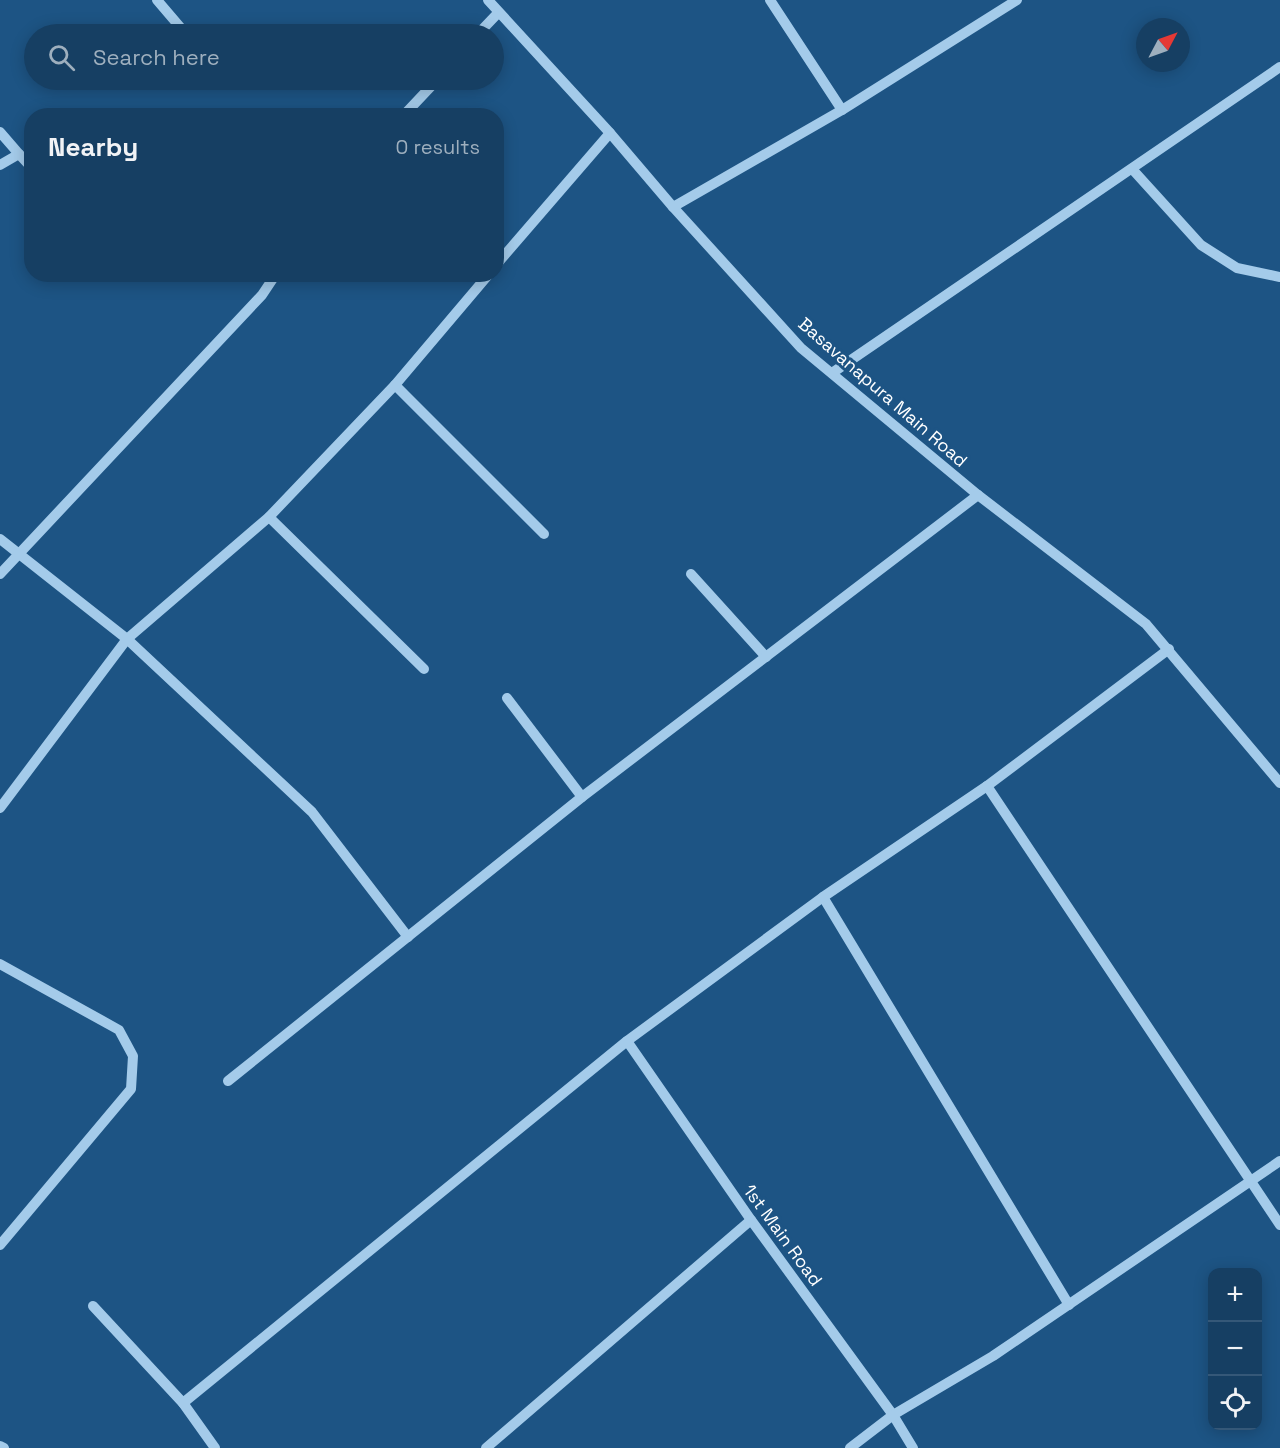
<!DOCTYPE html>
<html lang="en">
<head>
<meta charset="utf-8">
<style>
  body { margin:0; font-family:"Space Grotesk",sans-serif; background:#1f4669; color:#f1f3f6 }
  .controls { position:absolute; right:18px; bottom:18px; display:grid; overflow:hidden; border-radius:12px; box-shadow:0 3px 15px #0003 }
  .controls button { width:54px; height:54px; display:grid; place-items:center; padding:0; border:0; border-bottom:2px solid #355878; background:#163f63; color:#f1f3f6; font:30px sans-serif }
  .compass { position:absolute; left:1136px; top:18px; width:54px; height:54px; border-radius:50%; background:#163f63; box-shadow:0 3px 15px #0003; rotate:49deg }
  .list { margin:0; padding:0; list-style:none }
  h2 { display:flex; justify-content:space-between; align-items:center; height:78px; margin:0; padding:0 24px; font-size:26px }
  h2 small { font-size:20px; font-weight:400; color:#9eafbe }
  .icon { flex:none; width:33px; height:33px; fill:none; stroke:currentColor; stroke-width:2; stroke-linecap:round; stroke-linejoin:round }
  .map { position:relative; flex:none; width:1280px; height:1448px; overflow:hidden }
  .search { position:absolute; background:#163f63; box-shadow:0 3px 15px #0003; left:24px; top:24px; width:480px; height:66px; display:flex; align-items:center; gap:15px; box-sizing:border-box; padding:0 21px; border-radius:33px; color:#9eafbe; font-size:22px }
  .panel { position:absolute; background:#163f63; box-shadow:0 3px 15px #0003; left:24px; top:108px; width:480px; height:174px; border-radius:24px }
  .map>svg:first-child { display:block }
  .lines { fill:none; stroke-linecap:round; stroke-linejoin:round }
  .minor { stroke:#a4cbea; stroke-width:10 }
  .labels { text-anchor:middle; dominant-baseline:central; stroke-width:6; stroke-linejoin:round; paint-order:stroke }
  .street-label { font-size:18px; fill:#fff; stroke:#1d5484 }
</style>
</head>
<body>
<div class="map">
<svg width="1280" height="1448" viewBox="0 0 1280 1448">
  <rect width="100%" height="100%" fill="#1d5484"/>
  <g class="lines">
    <g class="minor">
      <path d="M 157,0 L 186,34"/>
      <path d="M 488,0 L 610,133 L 673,207 L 801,348 L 978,495 L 1146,624 L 1280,783"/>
      <path d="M 770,0 L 842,110"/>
      <path d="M 478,34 L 498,13"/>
      <path d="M 403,116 L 437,80"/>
      <path d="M 0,132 L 19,154 L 0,165"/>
      <path d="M 19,154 L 32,168"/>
      <path d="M 1133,170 L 1201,245 L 1237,268 L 1280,277"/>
      <path d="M 673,207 L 842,110 L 1017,0"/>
      <path d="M 496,265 L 610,133"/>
      <path d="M 832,373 L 1280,67"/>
      <path d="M 395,385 L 544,534"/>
      <path d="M 269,517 L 424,669"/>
      <path d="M 0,539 L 127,639 L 312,812 L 408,937"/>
      <path d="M 0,574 L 262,295 L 276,274"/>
      <path d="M 691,574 L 766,657"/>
      <path d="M 507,698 L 582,797"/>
      <path d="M 987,786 L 1280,1225"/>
      <path d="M 0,808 L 127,639 L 269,517 L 395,385 L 489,274"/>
      <path d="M 823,897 L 1069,1305"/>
      <path d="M 0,964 L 119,1030 L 133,1056 L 131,1089 L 0,1245"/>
      <path d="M 627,1041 L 751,1220 L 893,1415 L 913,1448"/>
      <path d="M 228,1081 L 582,797 L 978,495"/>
      <path d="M 93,1306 L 183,1403"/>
      <path d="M 0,1446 L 4,1448"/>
      <path d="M 215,1448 L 183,1403 L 627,1041 L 823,897 L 987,786 L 1169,649"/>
      <path d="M 486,1448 L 751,1220"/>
      <path d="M 850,1448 L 893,1415 L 993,1356 L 1280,1161"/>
    </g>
  </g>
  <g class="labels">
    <g class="street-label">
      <text transform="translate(883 392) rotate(41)">Basavanapura Main Road</text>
      <text transform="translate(783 1235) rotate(54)">1st Main Road</text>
    </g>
  </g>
</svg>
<div class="controls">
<button>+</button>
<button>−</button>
<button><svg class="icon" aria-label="locate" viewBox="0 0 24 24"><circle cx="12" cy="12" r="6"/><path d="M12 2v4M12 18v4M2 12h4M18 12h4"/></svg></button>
</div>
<svg class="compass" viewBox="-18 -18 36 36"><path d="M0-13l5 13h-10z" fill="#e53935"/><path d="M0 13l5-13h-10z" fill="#9eafbe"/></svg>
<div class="search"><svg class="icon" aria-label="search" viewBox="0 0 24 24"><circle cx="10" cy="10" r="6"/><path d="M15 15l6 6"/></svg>Search here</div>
<section class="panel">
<h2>Nearby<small>0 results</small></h2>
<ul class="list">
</ul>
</section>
</div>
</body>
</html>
